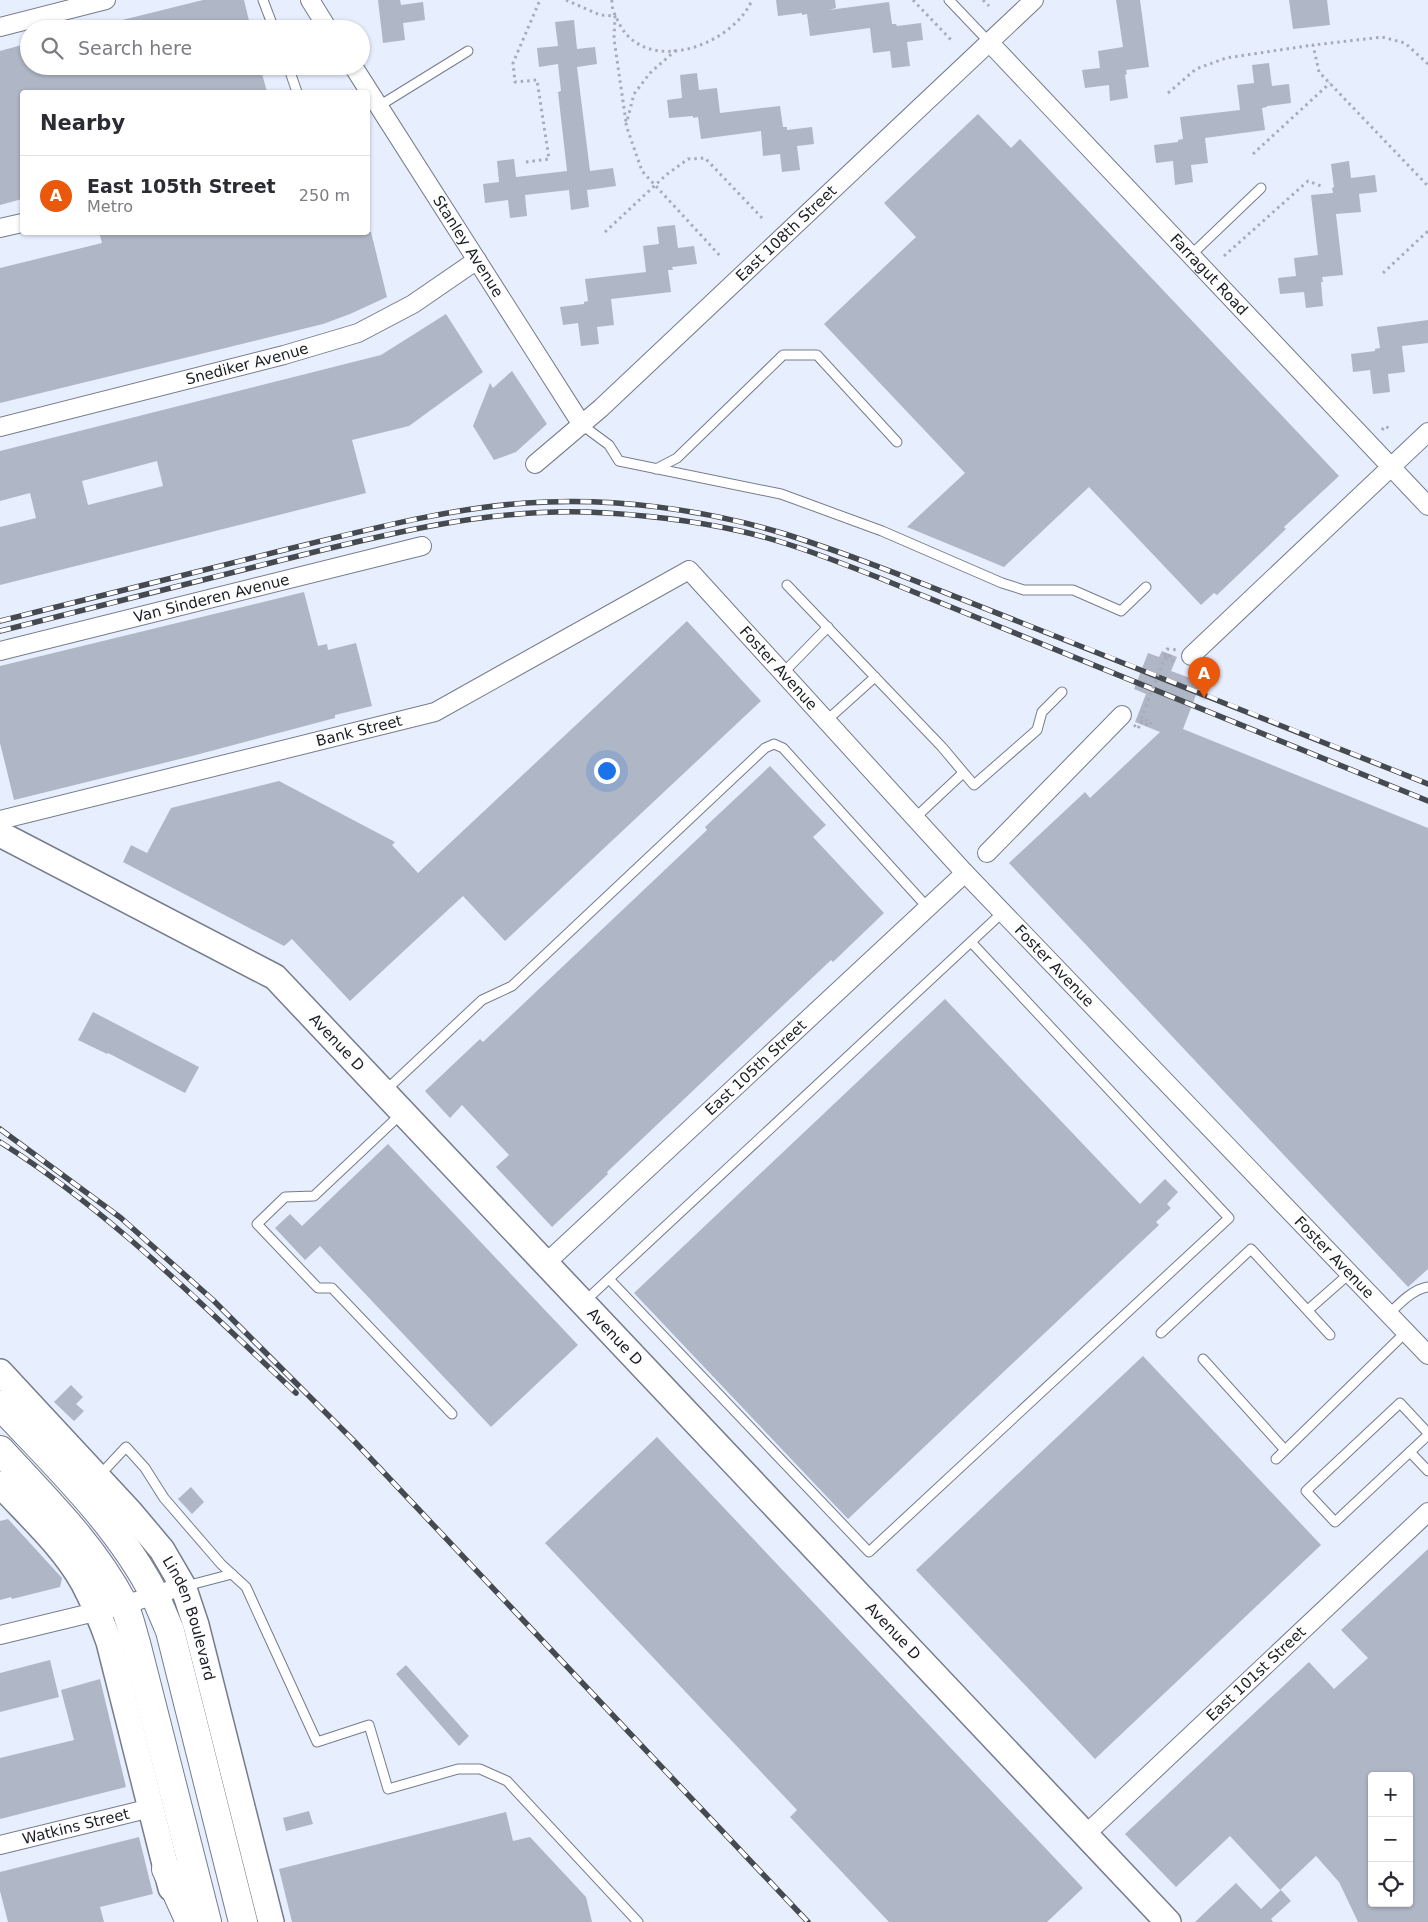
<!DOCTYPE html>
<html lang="en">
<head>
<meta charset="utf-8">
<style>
  body { margin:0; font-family:"DejaVu Sans",sans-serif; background:#f2f2f3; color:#2b2b33 }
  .controls { position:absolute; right:15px; bottom:15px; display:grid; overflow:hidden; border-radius:5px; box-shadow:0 1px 4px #0004 }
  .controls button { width:45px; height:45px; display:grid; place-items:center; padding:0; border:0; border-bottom:1px solid #e1e1e2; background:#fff; color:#2b2b33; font:25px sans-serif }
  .you { position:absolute; left:606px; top:770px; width:18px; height:18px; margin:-12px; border:4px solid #fff; border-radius:50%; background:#1a73e8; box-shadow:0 0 0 8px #1a73e833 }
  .badge { display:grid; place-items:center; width:32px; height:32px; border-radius:50%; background:#ea580c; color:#fff; font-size:16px; font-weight:700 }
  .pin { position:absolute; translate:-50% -41px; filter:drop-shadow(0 1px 2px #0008) }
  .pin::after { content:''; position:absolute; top:26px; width:18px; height:15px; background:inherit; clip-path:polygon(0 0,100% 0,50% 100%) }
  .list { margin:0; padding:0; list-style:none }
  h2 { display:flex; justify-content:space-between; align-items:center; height:65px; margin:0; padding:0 20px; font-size:21px }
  h2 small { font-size:16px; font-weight:400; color:#7c7c81 }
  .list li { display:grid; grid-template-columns:32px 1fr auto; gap:15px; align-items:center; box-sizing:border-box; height:80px; padding:0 20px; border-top:1px solid #e1e1e2 }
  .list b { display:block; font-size:19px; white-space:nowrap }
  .list p { margin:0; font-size:16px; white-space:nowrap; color:#7c7c81 }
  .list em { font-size:16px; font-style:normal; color:#7c7c81 }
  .icon { flex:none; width:28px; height:28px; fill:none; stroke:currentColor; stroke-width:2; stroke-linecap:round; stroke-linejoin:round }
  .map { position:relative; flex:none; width:1428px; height:1922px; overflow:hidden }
  .search { position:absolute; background:#fff; box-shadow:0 1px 4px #0004; left:20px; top:20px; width:350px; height:55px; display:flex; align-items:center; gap:12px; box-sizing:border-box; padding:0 18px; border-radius:28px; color:#7c7c81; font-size:19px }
  .panel { position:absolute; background:#fff; box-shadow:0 1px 4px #0004; left:20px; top:90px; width:350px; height:145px; border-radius:5px }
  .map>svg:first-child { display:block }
  .building { fill:#afb6c5; fill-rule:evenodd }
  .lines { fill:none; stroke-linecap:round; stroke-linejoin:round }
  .lane-casing { stroke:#767c8b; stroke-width:11 }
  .street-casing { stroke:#767c8b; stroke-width:20 }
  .secondary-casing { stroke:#767c8b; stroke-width:28 }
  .highway-casing { stroke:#767c8b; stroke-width:30 }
  .path { stroke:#a7acb9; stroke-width:3; stroke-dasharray:2.5 4; stroke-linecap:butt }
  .lane { stroke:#fff; stroke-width:9 }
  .street { stroke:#fff; stroke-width:18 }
  .secondary { stroke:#fff; stroke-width:25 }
  .highway { stroke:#fff; stroke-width:28 }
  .rail-casing { stroke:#454950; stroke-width:5.5 }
  .rail { stroke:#fff; stroke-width:4; stroke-dasharray:11; stroke-linecap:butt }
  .path-bridge { stroke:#a7acb9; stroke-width:3; stroke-dasharray:2.5 4; stroke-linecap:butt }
  .labels { text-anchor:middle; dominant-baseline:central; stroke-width:4; stroke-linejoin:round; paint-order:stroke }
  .street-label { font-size:15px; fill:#1b1e23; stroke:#fff }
</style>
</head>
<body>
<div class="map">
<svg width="1428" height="1922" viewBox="0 0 1428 1922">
  <rect width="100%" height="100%" fill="#e7eefe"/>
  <g class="building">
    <path d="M 203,0 L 244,0 L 251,29 L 107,29 L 106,24 Z"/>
    <path d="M 378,0 L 400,0 L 401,5 L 423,2 L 425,20 L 403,23 L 405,40 L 383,43 Z"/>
    <path d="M 776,0 L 835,0 L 836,8 L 829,10 L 889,2 L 892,24 L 896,24 L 897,26 L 921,23 L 923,40 L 907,42 L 910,66 L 892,68 L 890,51 L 873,53 L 870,28 L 810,36 L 807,14 L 802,15 L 802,13 L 778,16 Z"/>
    <path d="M 1116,0 L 1140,0 L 1149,67 L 1126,70 L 1127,74 L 1125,75 L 1128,98 L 1110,101 L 1109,85 L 1085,88 L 1082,70 L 1100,68 L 1098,51 L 1123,47 Z"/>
    <path d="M 1289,0 L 1327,0 L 1330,25 L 1293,29 Z"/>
    <path d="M 574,20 L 577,49 L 595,47 L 597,64 L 577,67 L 590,171 L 613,168 L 616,186 L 587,190 L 589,207 L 571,210 L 569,190 L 525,195 L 527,216 L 510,218 L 508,200 L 485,203 L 483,184 L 499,182 L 497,161 L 514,159 L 516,177 L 567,171 L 558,92 L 561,91 L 558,64 L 539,67 L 537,48 L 558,46 L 555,22 Z"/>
    <path d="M 29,43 L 29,66 L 260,66 L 267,92 L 22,92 L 22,199 L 0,205 L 0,51 Z"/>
    <path d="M 1269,63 L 1272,86 L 1289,84 L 1291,103 L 1267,106 L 1267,107 L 1262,108 L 1265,130 L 1205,138 L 1208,163 L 1191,165 L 1193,182 L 1175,185 L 1173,161 L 1156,163 L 1154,145 L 1178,142 L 1178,140 L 1183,139 L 1180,117 L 1240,110 L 1237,85 L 1254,83 L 1252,65 Z"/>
    <path d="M 697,73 L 699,90 L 717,88 L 720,113 L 780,106 L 783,127 L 787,127 L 787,130 L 812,127 L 814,144 L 797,146 L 800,170 L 782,172 L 780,154 L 763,156 L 761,131 L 701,139 L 698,117 L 693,118 L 693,116 L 669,118 L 667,100 L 682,98 L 680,75 Z"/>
    <path d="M 978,114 L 1011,148 L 1020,139 L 1339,476 L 1284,527 L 1286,529 L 1217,595 L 1214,593 L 1201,605 L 1089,487 L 1004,567 L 907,527 L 965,473 L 824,324 L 916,237 L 884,203 Z"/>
    <path d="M 1349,161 L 1351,178 L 1375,175 L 1377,192 L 1359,194 L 1361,212 L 1336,214 L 1343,275 L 1322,277 L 1323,282 L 1321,282 L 1323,306 L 1306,308 L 1304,292 L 1280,294 L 1278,278 L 1296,276 L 1294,258 L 1318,255 L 1311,195 L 1333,193 L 1332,188 L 1334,187 L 1331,164 Z"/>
    <path d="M 675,225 L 678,248 L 694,246 L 697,264 L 672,267 L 673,270 L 668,270 L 671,292 L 611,299 L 614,325 L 597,327 L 599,344 L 581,346 L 578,323 L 563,325 L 560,307 L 584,304 L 584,302 L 588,301 L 585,279 L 646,272 L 643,246 L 659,244 L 657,227 Z"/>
    <path d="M 99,232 L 371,232 L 387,297 L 350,314 L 323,324 L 0,403 L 0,268 L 102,243 Z"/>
    <path d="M 446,314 L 483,372 L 409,426 L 352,440 L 366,493 L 0,585 L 0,527 L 36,518 L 30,493 L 0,501 L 0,451 L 381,355 ZM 157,461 L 163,486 L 88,505 L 82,481 Z"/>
    <path d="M 1428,320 L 1428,343 L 1402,346 L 1405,372 L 1388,374 L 1390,392 L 1373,394 L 1370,370 L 1353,372 L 1351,354 L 1375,351 L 1375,349 L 1380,348 L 1377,327 Z"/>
    <path d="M 512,371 L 547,424 L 516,452 L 494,460 L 473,426 L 490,383 L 493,388 Z"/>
    <path d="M 304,592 L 318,646 L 327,644 L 328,650 L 356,643 L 372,706 L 335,715 L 335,718 L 192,756 L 14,800 L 0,743 L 0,666 Z"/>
    <path d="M 687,621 L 761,701 L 505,941 L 463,896 L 350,1001 L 292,939 L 284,946 L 123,862 L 131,845 L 147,853 L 171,808 L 279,781 L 395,842 L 392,845 L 418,873 Z"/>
    <path d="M 1162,651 L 1177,657 L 1171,671 L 1201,682 L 1183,729 L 1428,828 L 1428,1269 L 1408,1287 L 1009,863 L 1085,792 L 1090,798 L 1160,732 L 1135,722 L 1146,694 L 1134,689 L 1148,653 L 1159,657 Z"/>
    <path d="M 770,766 L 826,825 L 813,837 L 884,913 L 833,962 L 831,960 L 607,1172 L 608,1174 L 552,1227 L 496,1167 L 509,1155 L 462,1105 L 450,1118 L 425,1091 L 480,1039 L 483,1042 L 707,830 L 705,827 Z"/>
    <path d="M 945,999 L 1140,1204 L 1165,1179 L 1178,1192 L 1167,1204 L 1171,1208 L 1156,1222 L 1159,1225 L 848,1519 L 634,1293 Z"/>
    <path d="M 93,1012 L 199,1067 L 185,1093 L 108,1053 L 107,1054 L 78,1040 Z"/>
    <path d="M 388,1144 L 578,1345 L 491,1427 L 320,1246 L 305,1260 L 275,1228 L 290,1214 L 302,1226 Z"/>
    <path d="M 1143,1356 L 1321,1545 L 1095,1759 L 916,1570 Z"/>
    <path d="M 71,1385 L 83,1397 L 76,1404 L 84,1411 L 74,1421 L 54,1402 Z"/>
    <path d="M 657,1437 L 1083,1888 L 1047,1922 L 889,1922 L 790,1817 L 797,1810 L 545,1543 Z"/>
    <path d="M 191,1487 L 204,1502 L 192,1514 L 178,1499 Z"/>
    <path d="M 8,1519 L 62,1578 L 60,1587 L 12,1599 L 11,1597 L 0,1600 L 0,1521 Z"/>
    <path d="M 1428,1549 L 1428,1922 L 1358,1922 L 1339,1882 L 1316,1856 L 1280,1890 L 1230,1836 L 1176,1887 L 1125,1834 L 1309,1662 L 1334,1689 L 1368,1658 L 1341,1630 ZM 1372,1776 L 1409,1776 L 1409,1903 L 1372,1903 Z"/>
    <path d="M 50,1660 L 59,1697 L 0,1712 L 0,1673 Z"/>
    <path d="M 406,1665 L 469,1736 L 459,1746 L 396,1674 Z"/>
    <path d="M 100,1679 L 126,1787 L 0,1819 L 0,1758 L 74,1740 L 61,1690 Z"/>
    <path d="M 309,1811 L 313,1824 L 286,1831 L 283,1818 Z"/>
    <path d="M 506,1812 L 513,1841 L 530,1837 L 586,1897 L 592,1922 L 292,1922 L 279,1869 Z"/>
    <path d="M 139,1837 L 153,1894 L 100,1907 L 104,1922 L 8,1922 L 0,1891 L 0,1872 Z"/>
    <path d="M 1236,1883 L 1261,1909 L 1281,1890 L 1291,1901 L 1271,1919 L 1273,1922 L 1195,1922 Z"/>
  </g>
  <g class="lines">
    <defs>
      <g id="lane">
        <path d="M 263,0 L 274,29"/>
        <path d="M 949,0 L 989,42"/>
        <path d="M 288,66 L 297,92"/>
        <path d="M 379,106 L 468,51"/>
        <path d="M 1191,255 L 1261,188"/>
        <path d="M 582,425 L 609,445 L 619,461 L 781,494 L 882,531 L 1002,583 L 1024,590 L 1073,590 L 1121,611 L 1146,587"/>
        <path d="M 656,469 L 677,458 L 783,355 L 817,355 L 897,442"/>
        <path d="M 787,585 L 942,747 L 974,785 L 1037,730 L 1042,712 L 1062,692"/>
        <path d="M 783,673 L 828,627"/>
        <path d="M 826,721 L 875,677"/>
        <path d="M 915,818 L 963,773"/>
        <path d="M 385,1091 L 482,1000 L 512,986 L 765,748 L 774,744 L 783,748 L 928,908"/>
        <path d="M 401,1114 L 314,1196 L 285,1197 L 257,1224 L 318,1288 L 332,1288 L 452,1414"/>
        <path d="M 609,1279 L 869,1552 L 1229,1218 L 971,942"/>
        <path d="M 584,1302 L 1003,912"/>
        <path d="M 1308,1310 L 1350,1273"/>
        <path d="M 1389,1314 C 1399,1304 1413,1289 1428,1287"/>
        <path d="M 1161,1333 L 1251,1249 L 1330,1335"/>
        <path d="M 1203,1359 L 1285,1450"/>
        <path d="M 1428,1433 L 1400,1403 L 1306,1491 L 1335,1522 L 1428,1435"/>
        <path d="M 1410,1452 L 1428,1471"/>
        <path d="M 1276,1459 L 1406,1332"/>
        <path d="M 99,1476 L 126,1447 L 145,1468 L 164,1498 L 221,1564 L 246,1587 L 317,1742 L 369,1725 L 388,1789 L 458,1769 L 480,1769 L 507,1781 L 638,1922"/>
        <path d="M 186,1586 L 232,1574"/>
      </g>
      <g id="street">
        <path d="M 310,0 L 328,29"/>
        <path d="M 0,27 L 106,0"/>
        <path id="s1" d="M 989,42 L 1428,506"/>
        <path id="s2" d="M 353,66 L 582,425"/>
        <path d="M 0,228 L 22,223"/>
        <path id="s3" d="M 0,427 L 284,355 L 358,333 L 413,304 L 477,260"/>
        <path id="s4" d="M 535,464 L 601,408 L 1034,0"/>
        <path id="s5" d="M 0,651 L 422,546"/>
        <path d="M 1191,656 L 1428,432"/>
        <path id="s6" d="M 0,820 L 435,712 L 689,570 L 965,873 L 1428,1355"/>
        <path d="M 987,853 L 1122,715"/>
        <path id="s7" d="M 545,1264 L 965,873"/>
        <path d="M 0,1635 L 124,1605 L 183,1586"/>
        <path id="s8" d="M 1085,1835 L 1428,1512"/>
        <path id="s9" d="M 0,1845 L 151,1808"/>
      </g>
      <g id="secondary">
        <path id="s10" d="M 0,834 L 275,977 L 1168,1922"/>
        <path id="s11" d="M 0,1372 L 130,1512 L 162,1550 L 183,1586 L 196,1625 L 271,1922"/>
        <path d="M 0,1484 C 28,1515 62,1545 83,1582 C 93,1601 102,1622 109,1642 L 171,1888"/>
      </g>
      <g id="highway">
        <path d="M 0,1405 C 55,1464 118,1523 155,1596 C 160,1607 165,1619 170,1631 L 243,1922"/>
        <path d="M 0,1450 C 44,1498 92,1544 123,1603 C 129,1615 132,1630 136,1643 L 207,1922"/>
        <path d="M 166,1869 L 190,1922"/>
      </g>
    </defs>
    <use href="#lane" class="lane-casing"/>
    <use href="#street" class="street-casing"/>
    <use href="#secondary" class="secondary-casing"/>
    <use href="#highway" class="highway-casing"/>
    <g class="path">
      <path d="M 566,0 L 600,15 L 615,16 L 614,39 L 626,122"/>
      <path d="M 612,0 C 611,9 616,17 620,25 C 648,76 733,45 752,0"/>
      <path d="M 913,0 L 952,41"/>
      <path d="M 983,0 L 989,6"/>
      <path d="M 676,50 L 650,73 L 634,94 L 626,125 L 642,171 L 722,258"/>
      <path d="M 1428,64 L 1405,43 L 1382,37 L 1313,45 L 1319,72 L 1428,186"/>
      <path d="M 1168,93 L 1196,69 L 1226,58 L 1313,45"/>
      <path d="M 1253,154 L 1330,83"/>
      <path d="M 526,162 L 549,159 L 537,80 L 515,82 L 513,63 L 540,0"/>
      <path d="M 605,232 L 666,175 L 688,159 L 705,158 L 763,219"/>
      <path d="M 1224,256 L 1308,181 L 1321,186"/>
      <path d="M 1383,273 L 1428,231"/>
      <path d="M 1382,430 L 1385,426 L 1390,429"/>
      <path d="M 1169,656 L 1173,657 L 1172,661 L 1164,658 L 1167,649 L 1178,650"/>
      <path d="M 1134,725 L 1138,729 L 1142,719 L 1151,722 L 1150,726 L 1143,723"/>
    </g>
    <use href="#lane" class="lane"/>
    <use href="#street" class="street"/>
    <use href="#secondary" class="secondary"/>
    <use href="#highway" class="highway"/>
    <defs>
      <g id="rail">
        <path d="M 0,621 C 95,597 189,574 284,550 C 364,531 443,509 526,503 C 612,497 703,509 785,534 C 864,559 940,591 1017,621 C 1154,674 1291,729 1428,784"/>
        <path d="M 0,631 C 93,608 185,584 278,561 C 379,536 481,509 587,512 C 638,514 690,520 740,531 C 789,542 836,561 882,579 L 1428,801"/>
        <path d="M 0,1129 L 121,1218 L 213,1300 L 355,1442 L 808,1922"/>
        <path d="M 0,1142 C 110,1211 201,1304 296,1393"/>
      </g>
    </defs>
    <use href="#rail" class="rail-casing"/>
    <use href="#rail" class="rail"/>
    <path class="path-bridge" d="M 1143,723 L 1140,722 L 1166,654 L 1169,656"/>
  </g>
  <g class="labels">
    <g class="street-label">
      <text stroke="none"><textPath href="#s4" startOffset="341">East 108th Street</textPath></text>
      <text stroke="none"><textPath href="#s2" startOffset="214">Stanley Avenue</textPath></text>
      <text stroke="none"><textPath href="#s1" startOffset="320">Farragut Road</textPath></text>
      <text stroke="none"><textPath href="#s3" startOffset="255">Snediker Avenue</textPath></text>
      <text stroke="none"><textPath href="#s5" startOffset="218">Van Sinderen Avenue</textPath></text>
      <text stroke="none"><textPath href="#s6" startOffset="872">Foster Avenue</textPath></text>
      <text stroke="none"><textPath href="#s6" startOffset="370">Bank Street</textPath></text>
      <text stroke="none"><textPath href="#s6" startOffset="1278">Foster Avenue</textPath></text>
      <text stroke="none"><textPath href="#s10" startOffset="400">Avenue D</textPath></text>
      <text stroke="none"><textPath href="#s7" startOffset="288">East 105th Street</textPath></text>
      <text stroke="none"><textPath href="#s6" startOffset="1682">Foster Avenue</textPath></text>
      <text stroke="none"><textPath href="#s10" startOffset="805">Avenue D</textPath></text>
      <text stroke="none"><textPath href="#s11" startOffset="315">Linden Boulevard</textPath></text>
      <text stroke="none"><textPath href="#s10" startOffset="1210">Avenue D</textPath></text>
      <text stroke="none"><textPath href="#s8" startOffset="235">East 101st Street</textPath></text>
      <text stroke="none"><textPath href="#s9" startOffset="78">Watkins Street</textPath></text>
    </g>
  </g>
</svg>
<div class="controls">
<button>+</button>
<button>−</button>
<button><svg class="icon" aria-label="locate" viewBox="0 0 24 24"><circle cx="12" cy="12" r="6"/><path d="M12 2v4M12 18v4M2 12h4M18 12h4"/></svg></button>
</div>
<div class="you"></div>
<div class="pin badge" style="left:1204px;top:698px">A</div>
<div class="search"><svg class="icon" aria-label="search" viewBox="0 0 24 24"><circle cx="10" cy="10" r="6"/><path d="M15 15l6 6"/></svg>Search here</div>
<section class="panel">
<h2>Nearby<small></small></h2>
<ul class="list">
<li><span class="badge">A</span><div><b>East 105th Street</b><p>Metro</p></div><em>250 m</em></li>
</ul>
</section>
</div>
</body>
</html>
